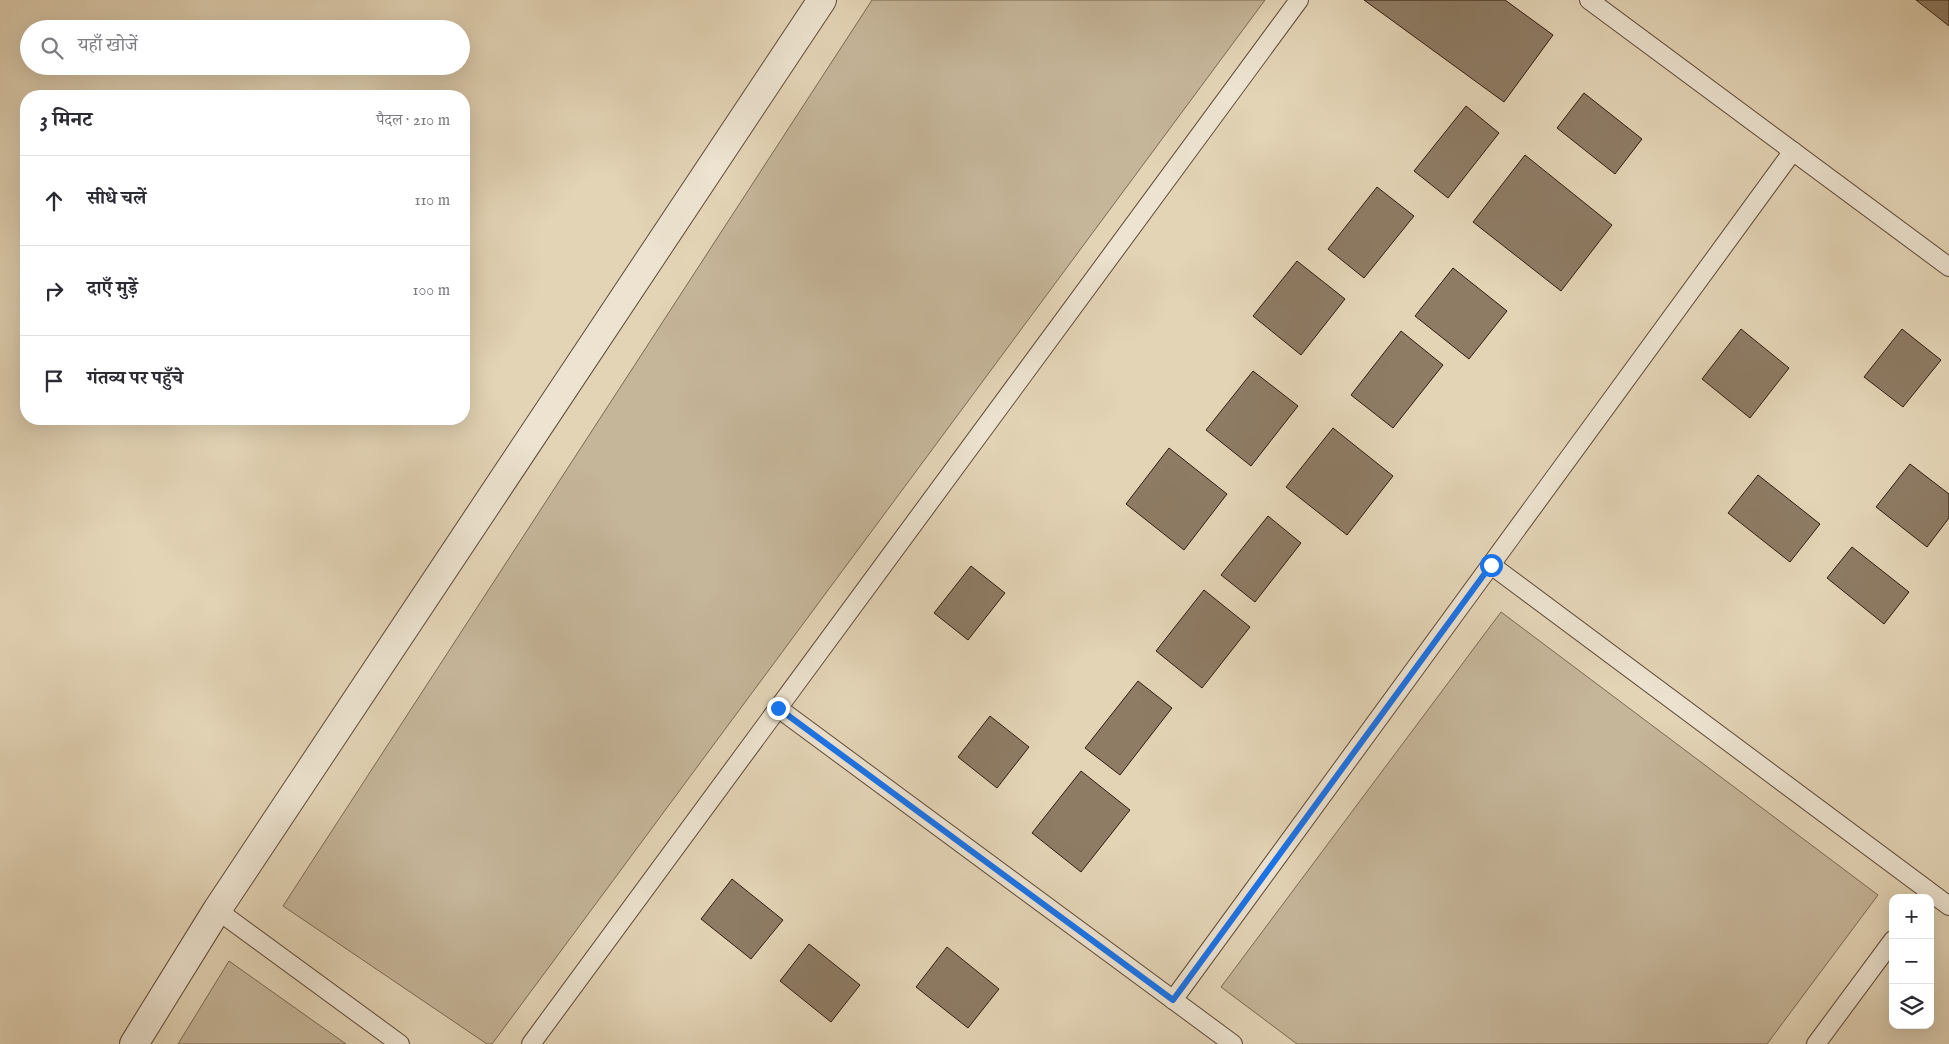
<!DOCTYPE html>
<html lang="hi">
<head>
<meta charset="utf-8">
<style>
  body { margin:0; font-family:"IM FELL English","Noto Serif Devanagari",serif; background:#f2f2f3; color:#2b2b33 }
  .controls { position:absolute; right:15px; bottom:15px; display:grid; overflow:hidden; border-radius:10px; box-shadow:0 5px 20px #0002 }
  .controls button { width:45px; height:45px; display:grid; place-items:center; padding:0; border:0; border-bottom:1px solid #e1e1e2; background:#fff; color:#2b2b33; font:25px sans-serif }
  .stop { position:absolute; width:15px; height:15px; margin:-11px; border:4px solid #1a73e8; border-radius:50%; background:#fff }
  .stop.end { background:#1a73e8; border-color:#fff; box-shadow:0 1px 5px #0008 }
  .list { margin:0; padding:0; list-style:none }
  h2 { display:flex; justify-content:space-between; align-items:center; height:65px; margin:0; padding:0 20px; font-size:21px }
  h2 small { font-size:16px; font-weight:400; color:#7c7c81 }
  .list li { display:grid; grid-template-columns:32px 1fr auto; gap:15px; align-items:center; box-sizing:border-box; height:90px; padding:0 20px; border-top:1px solid #e1e1e2 }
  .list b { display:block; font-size:19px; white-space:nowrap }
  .list em { font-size:16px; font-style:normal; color:#7c7c81 }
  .icon { flex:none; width:28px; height:28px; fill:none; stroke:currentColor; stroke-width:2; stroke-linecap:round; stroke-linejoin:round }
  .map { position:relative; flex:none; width:1949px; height:1044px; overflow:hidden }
  .search { position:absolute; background:#fff; box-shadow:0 5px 20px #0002; left:20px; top:20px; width:450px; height:55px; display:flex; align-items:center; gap:12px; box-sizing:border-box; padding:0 18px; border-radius:28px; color:#7c7c81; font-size:19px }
  .panel { position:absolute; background:#fff; box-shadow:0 5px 20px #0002; left:20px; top:90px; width:450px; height:335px; border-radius:20px }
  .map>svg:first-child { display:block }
  .green { fill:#c5b599; stroke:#7b6854 }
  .building { fill:#8e7c65; stroke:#311c0e }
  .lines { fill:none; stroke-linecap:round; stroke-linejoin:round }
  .lane-casing { stroke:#5e4a38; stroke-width:20 }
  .street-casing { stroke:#5e4a38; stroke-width:30 }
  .lane { stroke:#ede3d0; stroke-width:18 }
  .street { stroke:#ede3d0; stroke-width:28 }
  .route { stroke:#1a73e8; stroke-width:6 }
</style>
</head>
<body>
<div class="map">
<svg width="1949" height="1044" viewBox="0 0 1949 1044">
  <rect width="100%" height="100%" fill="#e3d4b6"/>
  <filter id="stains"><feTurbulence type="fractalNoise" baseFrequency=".004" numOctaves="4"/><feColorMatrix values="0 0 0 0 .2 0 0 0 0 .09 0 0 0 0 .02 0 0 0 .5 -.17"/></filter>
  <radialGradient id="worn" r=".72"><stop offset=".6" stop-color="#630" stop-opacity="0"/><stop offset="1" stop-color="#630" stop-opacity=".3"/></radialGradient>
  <g class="green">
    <path d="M 872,0 L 1265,0 L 492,1044 L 487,1044 L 283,906 Z"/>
    <path d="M 1501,612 L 1878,895 L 1767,1044 L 1297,1044 L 1221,987 Z"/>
    <path d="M 229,961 L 346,1044 L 178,1044 Z"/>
  </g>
  <g class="building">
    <path d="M 1364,0 L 1505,0 L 1553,35 L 1504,102 Z"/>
    <path d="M 1916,0 L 1949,0 L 1949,26 Z"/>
    <path d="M 1584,93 L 1642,139 L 1615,174 L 1557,128 Z"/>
    <path d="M 1466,106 L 1499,133 L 1448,198 L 1414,171 Z"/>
    <path d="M 1525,155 L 1612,225 L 1561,291 L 1473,222 Z"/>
    <path d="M 1377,187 L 1414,216 L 1364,278 L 1328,249 Z"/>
    <path d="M 1297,261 L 1345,299 L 1301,355 L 1253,316 Z"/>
    <path d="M 1453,268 L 1507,311 L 1469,359 L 1415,316 Z"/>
    <path d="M 1741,329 L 1789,368 L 1750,418 L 1702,379 Z"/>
    <path d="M 1902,329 L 1941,360 L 1903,407 L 1864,377 Z"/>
    <path d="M 1401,331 L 1443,365 L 1393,428 L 1351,395 Z"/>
    <path d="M 1253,371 L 1298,406 L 1251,466 L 1206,430 Z"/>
    <path d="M 1333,428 L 1393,476 L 1347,535 L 1286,487 Z"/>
    <path d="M 1169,448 L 1227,494 L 1184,550 L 1126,504 Z"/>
    <path d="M 1910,464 L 1949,494 L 1949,518 L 1927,547 L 1876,507 Z"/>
    <path d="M 1758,475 L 1820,524 L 1790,562 L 1728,513 Z"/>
    <path d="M 1268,516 L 1301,543 L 1255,602 L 1221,575 Z"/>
    <path d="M 1852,547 L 1909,592 L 1884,624 L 1827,578 Z"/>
    <path d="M 971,566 L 1005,593 L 968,640 L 934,613 Z"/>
    <path d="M 1204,590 L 1250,627 L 1202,688 L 1156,651 Z"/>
    <path d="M 1138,681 L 1172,708 L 1120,775 L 1085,748 Z"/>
    <path d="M 990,716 L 1029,747 L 997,788 L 958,757 Z"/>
    <path d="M 1081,771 L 1130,810 L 1081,872 L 1032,833 Z"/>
    <path d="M 732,879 L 783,920 L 751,959 L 701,919 Z"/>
    <path d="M 809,944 L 860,985 L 831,1022 L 780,981 Z"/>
    <path d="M 947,947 L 999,989 L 968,1028 L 916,987 Z"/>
  </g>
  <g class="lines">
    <defs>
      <g id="lane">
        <path d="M 1589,0 L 1949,267"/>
        <path d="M 1491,565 L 1949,906"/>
        <path d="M 778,708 L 1233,1044"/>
        <path d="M 217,910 L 400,1044"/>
        <path d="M 1173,1000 L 1793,151"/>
        <path d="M 531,1044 L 1299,0"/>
        <path d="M 1816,1044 L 1893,940"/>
      </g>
      <path id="street" d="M 134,1044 L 217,910 L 822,0"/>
    </defs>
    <use href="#lane" class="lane-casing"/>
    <use href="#street" class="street-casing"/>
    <use href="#lane" class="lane"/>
    <use href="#street" class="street"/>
  </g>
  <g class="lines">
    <path class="route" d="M 778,708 L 1173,1000 L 1491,565"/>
  </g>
  <rect width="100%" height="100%" filter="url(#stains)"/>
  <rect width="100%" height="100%" fill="url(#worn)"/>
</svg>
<div class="controls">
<button>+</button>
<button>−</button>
<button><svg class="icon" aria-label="layers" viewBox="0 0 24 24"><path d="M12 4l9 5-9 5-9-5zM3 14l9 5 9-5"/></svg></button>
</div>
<div class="stop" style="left:1491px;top:565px"></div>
<div class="stop end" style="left:778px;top:708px"></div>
<div class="search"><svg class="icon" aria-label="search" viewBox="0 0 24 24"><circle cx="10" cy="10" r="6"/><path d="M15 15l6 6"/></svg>यहाँ खोजें</div>
<section class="panel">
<h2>3 मिनट<small>पैदल · 210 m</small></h2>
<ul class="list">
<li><svg class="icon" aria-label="ahead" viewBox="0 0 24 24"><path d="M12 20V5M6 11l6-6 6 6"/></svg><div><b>सीधे चलें</b></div><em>110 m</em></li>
<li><svg class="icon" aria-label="right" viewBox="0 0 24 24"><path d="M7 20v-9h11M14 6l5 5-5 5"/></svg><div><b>दाएँ मुड़ें</b></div><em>100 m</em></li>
<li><svg class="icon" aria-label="arrive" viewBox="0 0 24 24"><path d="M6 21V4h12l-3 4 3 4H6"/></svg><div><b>गंतव्य पर पहुँचे</b></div></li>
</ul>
</section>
</div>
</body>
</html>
